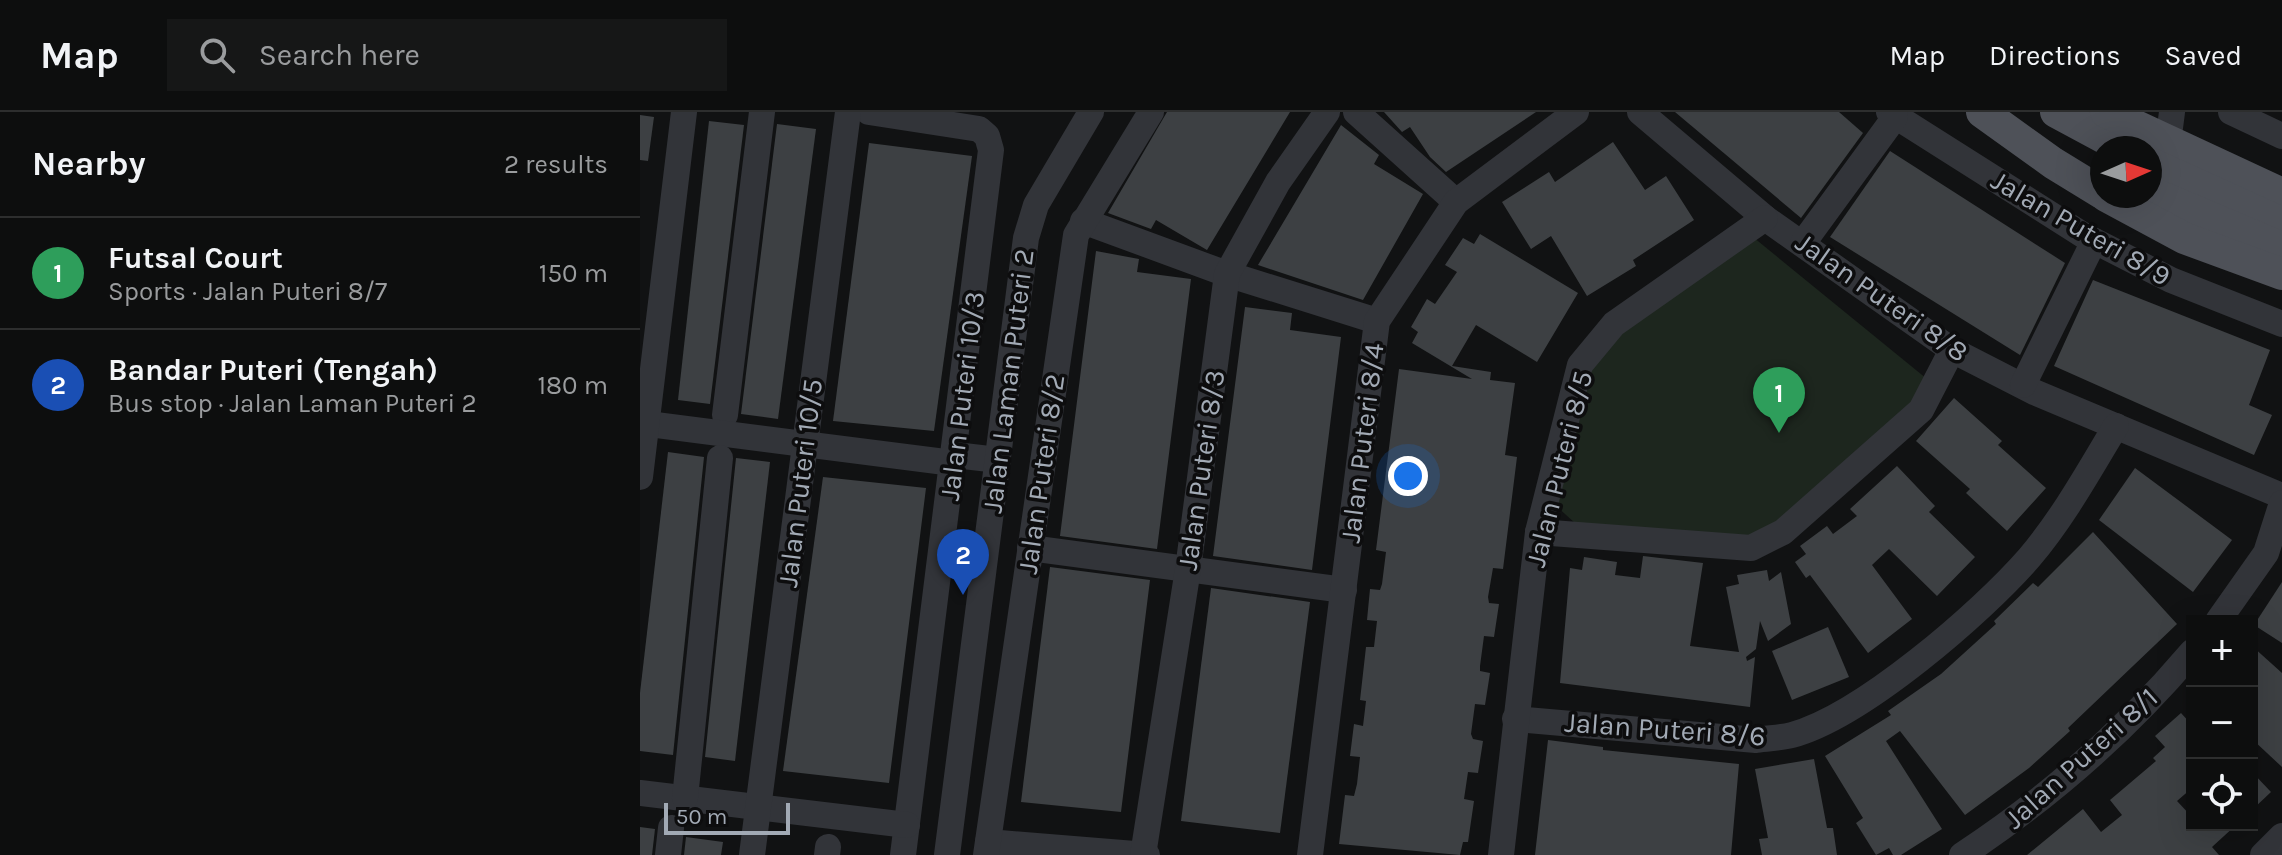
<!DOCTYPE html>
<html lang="en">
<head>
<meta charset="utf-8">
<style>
  body { margin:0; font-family:Karla,sans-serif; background:#161717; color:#f1f3f6 }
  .controls { position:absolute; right:24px; bottom:24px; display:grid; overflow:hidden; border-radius:0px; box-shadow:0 8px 32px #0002 }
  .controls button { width:72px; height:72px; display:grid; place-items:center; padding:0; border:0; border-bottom:2px solid #2d2e2e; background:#0d0e0e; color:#f1f3f6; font:40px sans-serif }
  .compass { position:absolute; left:1450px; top:24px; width:72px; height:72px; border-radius:50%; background:#0d0e0e; box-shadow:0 8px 32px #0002; rotate:87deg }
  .scale { position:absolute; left:24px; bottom:20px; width:126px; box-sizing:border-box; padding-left:8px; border:4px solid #a2aab5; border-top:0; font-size:22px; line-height:28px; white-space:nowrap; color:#a2aab5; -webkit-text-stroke:6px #0d0d0e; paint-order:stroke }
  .you { position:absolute; left:768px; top:364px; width:28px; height:28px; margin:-20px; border:6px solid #fff; border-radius:50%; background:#1a73e8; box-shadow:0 0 0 12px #1a73e833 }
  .badge { display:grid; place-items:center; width:52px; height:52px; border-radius:50%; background:#ff991e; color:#fff; font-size:26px; font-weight:700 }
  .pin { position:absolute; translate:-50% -66px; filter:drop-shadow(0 2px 4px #0008) }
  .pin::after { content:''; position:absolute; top:42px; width:28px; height:24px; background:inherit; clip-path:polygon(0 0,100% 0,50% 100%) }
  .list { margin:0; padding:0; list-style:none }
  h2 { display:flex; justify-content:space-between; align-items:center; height:104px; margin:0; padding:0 32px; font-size:34px }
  h2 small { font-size:26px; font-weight:400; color:#9a9c9e }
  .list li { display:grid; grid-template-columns:52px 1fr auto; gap:24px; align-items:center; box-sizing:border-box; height:112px; padding:0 32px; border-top:2px solid #2d2e2e }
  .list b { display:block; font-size:30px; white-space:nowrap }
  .list p { margin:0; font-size:26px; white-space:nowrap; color:#9a9c9e }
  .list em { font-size:26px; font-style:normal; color:#9a9c9e }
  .icon { flex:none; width:44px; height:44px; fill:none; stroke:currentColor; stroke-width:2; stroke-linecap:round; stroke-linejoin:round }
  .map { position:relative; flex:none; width:1642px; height:743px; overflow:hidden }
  header { display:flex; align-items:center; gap:48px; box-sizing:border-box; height:112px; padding:0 40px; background:#0d0e0e; border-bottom:2px solid #2d2e2e }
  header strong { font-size:38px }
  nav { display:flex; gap:44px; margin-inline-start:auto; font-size:28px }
  .search { width:560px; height:72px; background:#161717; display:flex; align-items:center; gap:20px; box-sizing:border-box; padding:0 28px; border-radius:0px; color:#9a9c9e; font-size:30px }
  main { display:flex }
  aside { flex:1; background:#0d0e0e }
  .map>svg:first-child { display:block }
  .green { fill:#1d261e }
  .building { fill:#3d4043 }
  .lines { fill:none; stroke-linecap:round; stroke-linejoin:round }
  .minor { stroke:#323439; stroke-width:26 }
  .major { stroke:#4e5158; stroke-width:32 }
  .labels { text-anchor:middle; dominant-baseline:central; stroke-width:7; stroke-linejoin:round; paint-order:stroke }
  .street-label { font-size:28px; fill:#a2aab5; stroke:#0d0d0e }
</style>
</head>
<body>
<header>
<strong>Map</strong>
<div class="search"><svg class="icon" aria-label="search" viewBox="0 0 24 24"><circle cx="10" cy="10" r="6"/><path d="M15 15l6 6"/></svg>Search here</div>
<nav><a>Map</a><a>Directions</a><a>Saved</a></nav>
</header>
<main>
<aside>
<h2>Nearby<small>2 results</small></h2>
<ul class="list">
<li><span class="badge" style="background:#2e9e5b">1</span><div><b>Futsal Court</b><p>Sports · Jalan Puteri 8/7</p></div><em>150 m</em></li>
<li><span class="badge" style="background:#1a4fb4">2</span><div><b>Bandar Puteri (Tengah)</b><p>Bus stop · Jalan Laman Puteri 2</p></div><em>180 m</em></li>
</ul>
</aside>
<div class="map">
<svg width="1642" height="743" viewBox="0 0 1642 743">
  <rect width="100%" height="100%" fill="#111213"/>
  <path class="green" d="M 1113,125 L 1287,267 L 1281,287 L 1121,427 L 936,412 L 914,392 L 947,257 L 982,215 Z"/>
  <g class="building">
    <path d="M 527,0 L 650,0 L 567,138 L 516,108 L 511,117 L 468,101 Z"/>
    <path d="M 744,0 L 896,0 L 806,60 L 790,45 L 770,15 L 762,20 Z"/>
    <path d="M 1035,0 L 1199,0 L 1223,21 L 1161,106 Z"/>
    <path d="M 0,3 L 14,5 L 8,49 L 0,48 Z"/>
    <path d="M 69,9 L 104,13 L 70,292 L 38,288 Z"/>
    <path d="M 137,12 L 176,17 L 138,307 L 101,302 Z"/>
    <path d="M 701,13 L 739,43 L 734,52 L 783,82 L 723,188 L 618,153 Z"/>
    <path d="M 973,30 L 1005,78 L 1026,64 L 1054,108 L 993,148 L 996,154 L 947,184 L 911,124 L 891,137 L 862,90 L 909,60 L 915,70 Z"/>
    <path d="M 229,31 L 332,44 L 294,319 L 193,309 Z"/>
    <path d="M 1250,39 L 1425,151 L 1380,243 L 1190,125 Z"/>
    <path d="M 840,122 L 938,181 L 897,250 L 836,213 L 812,254 L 851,260 L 850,268 L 875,271 L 865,343 L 877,345 L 863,457 L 853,456 L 848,485 L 849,491 L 859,492 L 854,525 L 844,524 L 840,554 L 840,559 L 850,561 L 845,593 L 835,592 L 831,622 L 833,627 L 843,629 L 838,661 L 828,660 L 824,687 L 834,689 L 828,730 L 823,730 L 820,743 L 699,732 L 705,683 L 714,684 L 717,672 L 720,645 L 710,644 L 714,612 L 723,614 L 726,589 L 720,588 L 726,535 L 734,535 L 737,509 L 727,508 L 730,477 L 740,478 L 742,472 L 746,440 L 736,438 L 759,257 L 832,267 L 772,231 L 778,220 L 771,215 L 787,187 L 795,192 L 817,160 L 805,153 L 823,126 L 834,132 Z"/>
    <path d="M 456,139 L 499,147 L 497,160 L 551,167 L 517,437 L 420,424 Z"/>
    <path d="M 1453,168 L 1630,238 L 1609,293 L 1632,303 L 1614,343 L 1414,254 Z"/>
    <path d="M 605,195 L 652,201 L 650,218 L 701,225 L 672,458 L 573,444 Z"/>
    <path d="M 1314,286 L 1362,329 L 1358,333 L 1406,376 L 1367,419 L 1326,381 L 1330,377 L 1276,329 Z"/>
    <path d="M 28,340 L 64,345 L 33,643 L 0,639 L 0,581 Z"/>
    <path d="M 96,346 L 130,350 L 95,649 L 65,645 Z"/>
    <path d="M 1257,354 L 1295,394 L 1289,400 L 1335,445 L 1297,484 L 1249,437 L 1232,453 L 1272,507 L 1228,541 L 1170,463 L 1166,466 L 1155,450 L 1166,442 L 1160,434 L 1187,414 L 1193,422 L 1217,404 L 1210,397 Z"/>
    <path d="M 1495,356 L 1592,428 L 1553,480 L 1459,408 Z"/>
    <path d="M 183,365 L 286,376 L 249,671 L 143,659 Z"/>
    <path d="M 1453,420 L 1537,512 L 1428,616 L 1430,619 L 1389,656 L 1325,703 L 1260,619 L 1246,629 L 1302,717 L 1261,743 L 1253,743 L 1249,736 L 1236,743 L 1216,711 L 1223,706 L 1185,644 L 1251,603 L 1248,599 L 1301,562 L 1356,512 L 1354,509 L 1393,471 L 1398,475 Z"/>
    <path d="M 1003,444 L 1063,451 L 1050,534 L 1099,540 L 1086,475 L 1099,472 L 1097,463 L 1127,458 L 1129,469 L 1141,460 L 1151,512 L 1128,529 L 1120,509 L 1116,537 L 1106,545 L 1107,549 L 1115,545 L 1110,595 L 920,571 L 930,456 L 942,458 L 944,445 L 977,450 L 975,463 L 1000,466 Z"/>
    <path d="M 410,455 L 510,468 L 481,700 L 381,690 Z"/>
    <path d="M 1642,470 L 1642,531 L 1614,513 Z"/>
    <path d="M 571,476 L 670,490 L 640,721 L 541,709 Z"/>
    <path d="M 1188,515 L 1209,565 L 1152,588 L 1132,539 Z"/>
    <path d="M 1612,534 L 1642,561 L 1642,655 L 1612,627 Z"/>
    <path d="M 1541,601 L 1552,613 L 1552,676 L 1537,689 L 1552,705 L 1552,713 L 1596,713 L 1572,735 L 1579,743 L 1387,743 L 1443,697 L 1461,720 L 1482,703 L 1470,688 L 1516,649 L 1513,646 L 1525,635 L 1515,624 Z"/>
    <path d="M 908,628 L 963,635 L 963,638 L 1099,652 L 1091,743 L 895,743 Z"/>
    <path d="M 1174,647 L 1187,716 L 1193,716 L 1197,743 L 1122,743 L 1119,727 L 1128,726 L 1115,657 Z"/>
    <path d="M 1612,660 L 1631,680 L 1612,698 Z"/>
    <path d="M 0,715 L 15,717 L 12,743 L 0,743 Z"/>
    <path d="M 46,725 L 83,730 L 81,743 L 44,743 Z"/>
  </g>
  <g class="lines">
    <g class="minor">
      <path d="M 229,0 L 339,17 L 347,24 L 351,38 L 263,743"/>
      <path d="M 716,0 L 816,90"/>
      <path d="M 1000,0 L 1125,106 L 1312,238 L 1394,280 L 1642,384"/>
      <path d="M 1249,0 L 1443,123 L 1531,168 L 1642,212"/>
      <path d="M 1591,0 L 1642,24"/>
      <path d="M 1528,31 L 1532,0"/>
      <path d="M 443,109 L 587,162 L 737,209"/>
      <path d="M 1163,131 L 1255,5"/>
      <path d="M 1383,273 L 1454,129"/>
      <path d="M 85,303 L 122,0"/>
      <path d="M 0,311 L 305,350 L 315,343 L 358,348"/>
      <path d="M 0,365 L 44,0"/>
      <path d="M 898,420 L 1111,436 L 1143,420 L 1281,298 L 1312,238"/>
      <path d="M 390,436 L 704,478"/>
      <path d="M 1578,509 L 1626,441 L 1642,391"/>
      <path d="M 875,607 L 1116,628 C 1128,626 1141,626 1152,623 C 1222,604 1341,501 1389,446 C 1423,406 1449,359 1476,314"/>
      <path d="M 0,681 L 267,713"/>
      <path d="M 45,686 L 80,346"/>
      <path d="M 348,730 L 507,743"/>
      <path d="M 28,743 L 31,716"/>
      <path d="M 112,743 L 208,0"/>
      <path d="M 187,743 L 188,735"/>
      <path d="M 307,743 L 386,126 L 396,93 L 451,0"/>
      <path d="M 346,743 L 436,123 L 511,0"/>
      <path d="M 503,743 L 548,457 L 587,162 L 638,70 L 687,0"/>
      <path d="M 670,743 L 737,209 L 816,90 L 936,0"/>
      <path d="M 861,743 L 898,420 L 940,253 L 974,212 L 1125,106"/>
      <path d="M 1322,743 C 1407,687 1486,618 1552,540"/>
      <path d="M 1623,743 L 1642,724"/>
    </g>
    <g class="major">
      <path d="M 1342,0 L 1413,51 L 1462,81"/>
      <path d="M 1416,0 L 1483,36"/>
      <path d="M 1466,0 L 1642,82"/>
      <path d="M 1510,51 L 1642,111"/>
      <path d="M 1510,80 L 1642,136"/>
      <path d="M 1466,84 L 1544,126 L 1642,162"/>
    </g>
  </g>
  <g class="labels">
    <g class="street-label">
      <text transform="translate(1441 116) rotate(30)">Jalan Puteri 8/9</text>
      <text transform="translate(1242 185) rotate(35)">Jalan Puteri 8/8</text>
      <text transform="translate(368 269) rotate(-83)">Jalan Laman Puteri 2</text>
      <text transform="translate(322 284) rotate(-83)">Jalan Puteri 10/3</text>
      <text transform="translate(722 331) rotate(-83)">Jalan Puteri 8/4</text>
      <text transform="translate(919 357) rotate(-76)">Jalan Puteri 8/5</text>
      <text transform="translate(561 358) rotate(-82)">Jalan Puteri 8/3</text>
      <text transform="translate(401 362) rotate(-82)">Jalan Puteri 8/2</text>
      <text transform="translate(160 371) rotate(-83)">Jalan Puteri 10/5</text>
      <text transform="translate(1025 617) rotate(4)">Jalan Puteri 8/6</text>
      <text transform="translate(1441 646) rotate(-42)">Jalan Puteri 8/1</text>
    </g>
  </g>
</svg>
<div class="controls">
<button>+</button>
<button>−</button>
<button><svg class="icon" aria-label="locate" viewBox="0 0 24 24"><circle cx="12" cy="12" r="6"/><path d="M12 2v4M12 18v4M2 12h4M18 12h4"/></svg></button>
</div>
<svg class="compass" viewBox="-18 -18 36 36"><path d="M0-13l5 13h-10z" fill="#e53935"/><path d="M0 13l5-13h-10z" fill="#9a9c9e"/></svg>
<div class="scale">50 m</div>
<div class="you"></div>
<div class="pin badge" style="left:1139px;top:321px;background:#2e9e5b">1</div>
<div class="pin badge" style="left:323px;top:483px;background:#1a4fb4">2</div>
</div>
</main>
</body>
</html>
